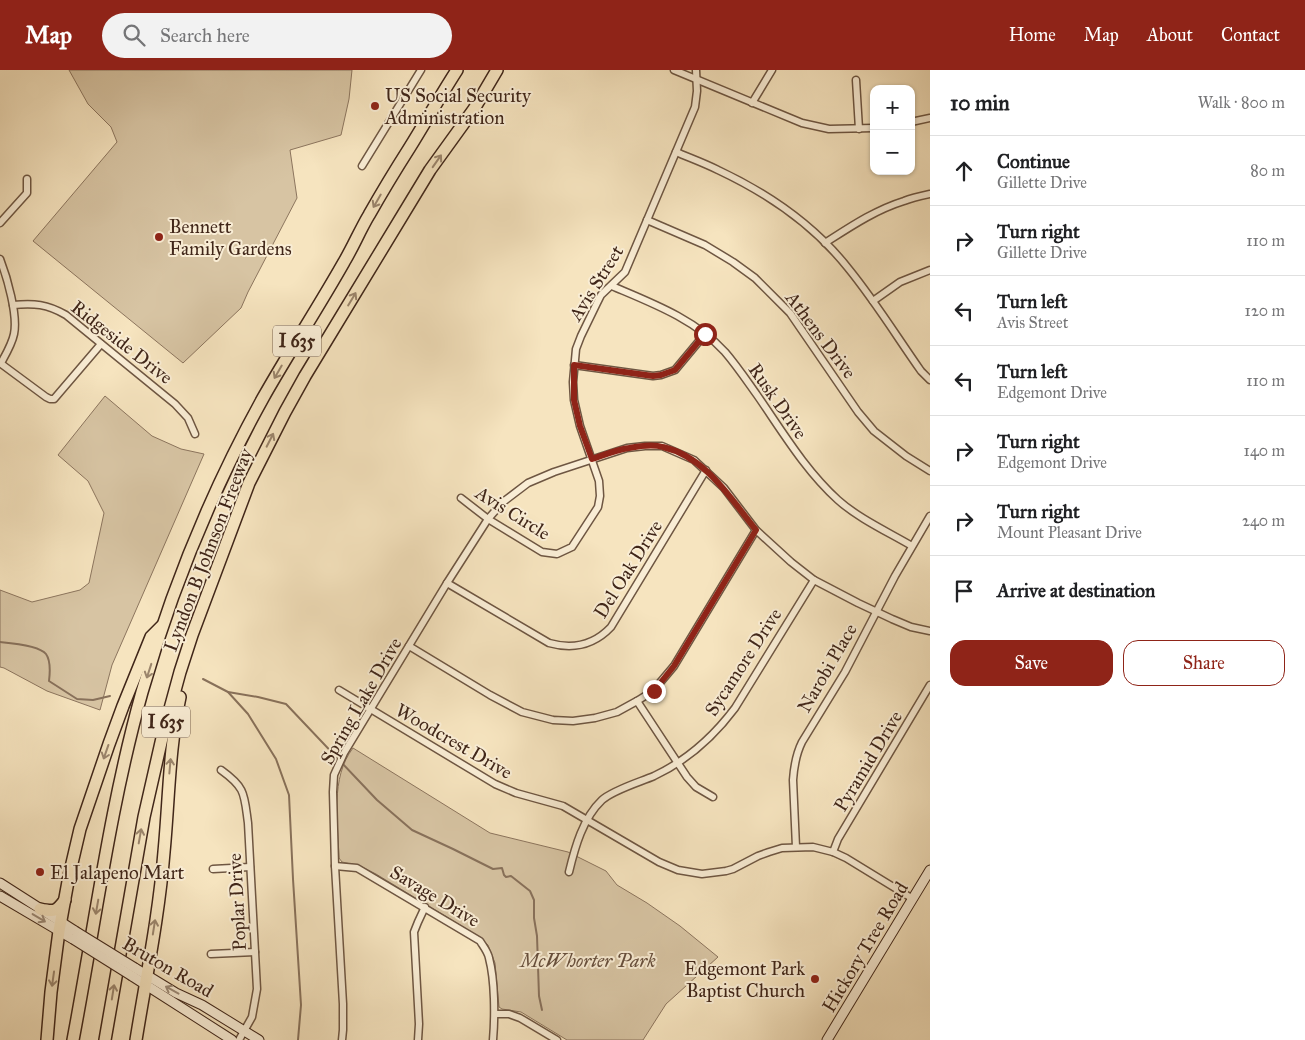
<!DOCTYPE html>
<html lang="en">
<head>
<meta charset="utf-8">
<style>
  body { margin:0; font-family:"IM FELL Great Primer",serif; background:#f2f2f2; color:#202124 }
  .controls { position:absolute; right:15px; top:15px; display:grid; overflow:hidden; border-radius:10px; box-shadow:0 1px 4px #0004 }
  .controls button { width:45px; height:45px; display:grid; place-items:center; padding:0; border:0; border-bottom:1px solid #e0e0e0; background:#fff; color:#202124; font:25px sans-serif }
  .stop { position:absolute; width:15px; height:15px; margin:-11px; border:4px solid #8f2418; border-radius:50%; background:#fff }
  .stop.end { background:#8f2418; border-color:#fff; box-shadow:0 1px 5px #0008 }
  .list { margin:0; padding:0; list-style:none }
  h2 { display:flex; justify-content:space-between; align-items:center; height:65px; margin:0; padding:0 20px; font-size:21px }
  h2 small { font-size:16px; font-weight:400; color:#757577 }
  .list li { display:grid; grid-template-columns:32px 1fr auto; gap:15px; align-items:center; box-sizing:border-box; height:70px; padding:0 20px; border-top:1px solid #e0e0e0 }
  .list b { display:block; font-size:19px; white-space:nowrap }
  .list p { margin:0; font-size:16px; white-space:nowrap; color:#757577 }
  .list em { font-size:16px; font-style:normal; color:#757577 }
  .actions { display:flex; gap:10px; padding:15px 20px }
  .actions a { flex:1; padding:11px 0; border:1px solid #8f2418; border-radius:15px; text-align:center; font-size:18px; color:#8f2418 }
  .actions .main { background:#8f2418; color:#fff }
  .icon { flex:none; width:28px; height:28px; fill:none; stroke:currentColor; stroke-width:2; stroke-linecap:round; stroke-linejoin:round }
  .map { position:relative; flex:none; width:930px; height:970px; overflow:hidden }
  header { display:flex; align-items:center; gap:30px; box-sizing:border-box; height:70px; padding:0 25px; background:#8f2418; color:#fff }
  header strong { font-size:24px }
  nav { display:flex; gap:28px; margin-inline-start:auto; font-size:18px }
  .search { width:350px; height:45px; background:#f2f2f2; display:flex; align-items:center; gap:12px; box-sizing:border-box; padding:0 18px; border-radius:28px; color:#757577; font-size:19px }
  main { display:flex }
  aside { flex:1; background:#fff }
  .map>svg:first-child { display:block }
  .green { fill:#d7c4a3; stroke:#8c755e }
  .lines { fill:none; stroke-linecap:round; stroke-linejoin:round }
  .stream { stroke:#88715b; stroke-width:2 }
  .street-casing { stroke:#6e5642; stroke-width:9 }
  .secondary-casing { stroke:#402619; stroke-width:11 }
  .highway-casing { stroke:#402619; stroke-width:14 }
  .street { stroke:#f9edd5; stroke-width:6 }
  .secondary { stroke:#f9edd5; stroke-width:9 }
  .highway { stroke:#f6e4bf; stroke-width:11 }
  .secondary-bridge-casing { stroke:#402619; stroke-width:11; stroke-linecap:butt }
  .secondary-bridge { stroke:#f9edd5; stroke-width:9 }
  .oneway { stroke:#9b856c }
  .oneway2 { stroke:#9c8a77 }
  .route { stroke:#8f2418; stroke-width:6 }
  .poi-dot { fill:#8f2418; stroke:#f9edd5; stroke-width:2 }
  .labels { text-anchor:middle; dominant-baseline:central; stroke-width:4; stroke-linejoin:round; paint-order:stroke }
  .shield { fill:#f9edd5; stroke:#786251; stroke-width:1 }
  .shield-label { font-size:18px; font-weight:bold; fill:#402619 }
  .poi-label { font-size:19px; fill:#402619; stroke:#f9edd5; text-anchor:start }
  .street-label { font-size:19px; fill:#402619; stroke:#f9edd5 }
  .park-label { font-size:19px; font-style:italic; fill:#664e3c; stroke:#f9edd5 }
</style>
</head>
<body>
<header>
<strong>Map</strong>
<div class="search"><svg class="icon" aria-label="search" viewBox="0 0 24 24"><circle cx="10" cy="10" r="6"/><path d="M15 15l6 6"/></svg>Search here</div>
<nav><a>Home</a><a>Map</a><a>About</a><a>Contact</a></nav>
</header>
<main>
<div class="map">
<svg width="930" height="970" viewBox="0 0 930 970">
  <rect width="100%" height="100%" fill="#f6e4bf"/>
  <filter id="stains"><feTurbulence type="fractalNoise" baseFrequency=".004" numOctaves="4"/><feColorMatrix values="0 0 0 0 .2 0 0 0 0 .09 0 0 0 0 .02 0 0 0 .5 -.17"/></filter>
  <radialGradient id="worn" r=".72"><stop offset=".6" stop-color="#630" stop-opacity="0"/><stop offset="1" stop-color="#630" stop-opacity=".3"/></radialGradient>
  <g class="green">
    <path d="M 69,0 L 352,0 L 349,29 L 341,65 L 290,80 L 297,128 L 248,222 L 241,238 L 183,293 L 33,171 L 117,72 L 111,57 L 88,34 Z"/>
    <path d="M 105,326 L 152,366 L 181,379 L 204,384 L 112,595 L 100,640 L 47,621 L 4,598 L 0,597 L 0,520 L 32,532 L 80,520 L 89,513 L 104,443 L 88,411 L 58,385 Z"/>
    <path d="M 353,678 L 490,763 L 568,782 L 606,801 L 617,815 L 647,833 L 680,856 L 718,887 L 666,934 L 643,970 L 567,970 L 521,942 L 502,939 L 499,937 L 495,893 L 488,875 L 478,866 L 376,804 L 360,796 L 342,792 L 339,788 C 338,752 330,708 353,678 Z"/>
  </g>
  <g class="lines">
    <g class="stream">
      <path d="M 0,572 C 11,573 39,575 46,584 C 51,591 50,603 49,611 L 77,629 L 93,630 L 110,626"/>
      <path d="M 203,609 L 228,622 L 248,644 L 276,689 L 289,725 L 293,809 L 301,935 L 298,970"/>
      <path d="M 228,622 L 258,627 L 286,634 L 377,730 L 412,760 L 453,779 L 493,799 L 502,798 L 504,805 L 506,807 L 511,806 L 530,821 L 534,830 L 534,848 L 537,866 L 539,926 L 542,940"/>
    </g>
    <defs>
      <g id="street">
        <path d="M 674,0 L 802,53 L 829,59 L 874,58"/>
        <path d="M 856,10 L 859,59"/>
        <path d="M 752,33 L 772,0"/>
        <path d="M 911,52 L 930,48"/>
        <path d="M 676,82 C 690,88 704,93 718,100 C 767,123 814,155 848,198 C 875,231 897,267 921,301 L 930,310"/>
        <path d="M 362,96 L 421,0"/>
        <path d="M 647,150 L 705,175 L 733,192 L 755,208 L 790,243 L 858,342 L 874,361 L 906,386 L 930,401"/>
        <path d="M 0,153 L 27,123 L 27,109"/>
        <path d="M 825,173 C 850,157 875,140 904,131 C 912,128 921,126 930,124"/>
        <path d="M 0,189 C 7,207 18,245 14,264 C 12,274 6,284 1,293"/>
        <path d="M 612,216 C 652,233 695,249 725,282 C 737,296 747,311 757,325 C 782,361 805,400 838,430 C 858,448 888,462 912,476"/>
        <path d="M 873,231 L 900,212 L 930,200"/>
        <path d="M 13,235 C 34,233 47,234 66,245 L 175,334 L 188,348 L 195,364"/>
        <path d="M 0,293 L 46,327 L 50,329 L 54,329 L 101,274"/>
        <path d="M 574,295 L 653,306 L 661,305 L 675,300 L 705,264"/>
        <path d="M 461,428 L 488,449 L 542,482 L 557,484 L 572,477 L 598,437 L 600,426 L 599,411 L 580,356 L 574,330 L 573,312 L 576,279 L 581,266 L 597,233 L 601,225 L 625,202 L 695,37 L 697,21 L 696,0"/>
        <path d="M 447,513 L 549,573 C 574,580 594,575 611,557 L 706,400"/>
        <path d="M 409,576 L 490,625 L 522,642 L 553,650 L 573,651 L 595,648 L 617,642 L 637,631 L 653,621 L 674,596 L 756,460"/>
        <path d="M 339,620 L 495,714 L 516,723 L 563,736 L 659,792 L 678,800 L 702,804 L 726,801 L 733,799 L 758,786 L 769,782 L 782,778 L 813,777 L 833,782 L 846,788 L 913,829"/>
        <path d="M 637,631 L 687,707 L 696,717 L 713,727"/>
        <path d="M 221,700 C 246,718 244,724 248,753 L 257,919 L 252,947 L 239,970"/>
        <path d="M 796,777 L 793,710 C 794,696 796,684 802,672 L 845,602 L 895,506 L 930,446"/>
        <path d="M 833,782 L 838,769 L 930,615"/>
        <path d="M 335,796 L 357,798 L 480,871 C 483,876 488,882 489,888 C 495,911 495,946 493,970"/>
        <path d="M 213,799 L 250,797"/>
        <path d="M 569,802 C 575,777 583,748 602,730 C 613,720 640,712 654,706 C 686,691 714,666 735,638 L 814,510"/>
        <path d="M 211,884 L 255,882"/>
        <path d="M 495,944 L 509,944 L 520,948 L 557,970"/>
        <path d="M 342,970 L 343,960 L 343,934 L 335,796 L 333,722 L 334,705 L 344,683 L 447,513 L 488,449 L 503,432 L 528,413 L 554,402 L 627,378 L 645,376 L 662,376 L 694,390 L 724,418 L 756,460 L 791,492 L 814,510 L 858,533 L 892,549 L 911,557 L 930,561"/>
        <path d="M 418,970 L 419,954 L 414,862 L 418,852 L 425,837"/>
      </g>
      <g id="secondary">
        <path d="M 0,813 L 75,861"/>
        <path d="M 0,826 L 73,869"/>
        <path d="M 135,898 L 176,923 L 202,935 L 259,970"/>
        <path d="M 132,906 L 232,970"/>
        <path d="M 827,970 L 930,800"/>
      </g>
      <g id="highway">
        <path d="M 40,839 C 54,842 56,842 65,830"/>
        <path d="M 47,970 L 51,922 L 59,861 L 69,806 L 80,759 L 109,674 L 123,636 L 151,567 L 162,556"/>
        <path d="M 73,970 C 95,854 110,736 142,622 C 171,521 212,420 263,328 C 289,282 318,238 344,192 C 353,177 360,160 369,145 C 382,122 396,99 410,77 C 426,51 441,25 457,0"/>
        <path d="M 105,970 L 144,747 L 162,668 L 180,602 L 192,565 L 249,413 L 285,342 L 305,306 L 430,100 L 474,39 L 497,0"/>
        <path d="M 136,970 C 146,908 159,845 164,782 C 169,730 169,678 180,627"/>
      </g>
    </defs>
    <use href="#street" class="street-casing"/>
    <use href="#secondary" class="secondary-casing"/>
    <use href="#highway" class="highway-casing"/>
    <use href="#street" class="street"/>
    <use href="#secondary" class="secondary"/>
    <use href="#highway" class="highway"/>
    <defs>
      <g id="secondary-bridge">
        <path d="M 75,861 L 135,898"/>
        <path d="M 73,869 L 132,906"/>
      </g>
    </defs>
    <use href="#secondary-bridge" class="secondary-bridge-casing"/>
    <use href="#secondary-bridge" class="secondary-bridge"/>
  </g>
  <defs><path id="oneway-shaft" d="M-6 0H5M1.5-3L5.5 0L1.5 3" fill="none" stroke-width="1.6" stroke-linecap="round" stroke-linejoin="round" transform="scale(1.25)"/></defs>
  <g class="oneway">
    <use href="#oneway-shaft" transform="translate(437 91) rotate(-55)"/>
    <use href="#oneway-shaft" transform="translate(377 131) rotate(120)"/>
    <use href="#oneway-shaft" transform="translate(352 229) rotate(-59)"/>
    <use href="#oneway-shaft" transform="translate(278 302) rotate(120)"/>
    <use href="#oneway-shaft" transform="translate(270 370) rotate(-63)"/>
    <use href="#oneway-shaft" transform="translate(149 601) rotate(108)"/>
    <use href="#oneway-shaft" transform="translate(106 682) rotate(109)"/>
    <use href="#oneway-shaft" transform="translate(170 696) rotate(-85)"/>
    <use href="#oneway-shaft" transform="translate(140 766) rotate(-80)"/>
    <use href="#oneway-shaft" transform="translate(97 837) rotate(100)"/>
    <use href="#oneway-shaft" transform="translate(154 857) rotate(-81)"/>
    <use href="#oneway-shaft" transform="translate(53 909) rotate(98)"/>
    <use href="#oneway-shaft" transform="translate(113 922) rotate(-81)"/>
  </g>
  <g class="oneway2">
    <use href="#oneway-shaft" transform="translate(39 848) rotate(31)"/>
    <use href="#oneway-shaft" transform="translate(172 920) rotate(-151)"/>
  </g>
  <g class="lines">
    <path class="route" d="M 654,621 L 674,596 L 756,460 C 730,428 706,387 663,377 C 653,374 639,376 629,378 C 616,380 604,385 592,389 L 580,356 L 574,330 L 574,295 L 653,306 L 661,305 L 675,300 L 705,264"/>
  </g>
  <g class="poi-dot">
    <circle cx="375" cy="36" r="5"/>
    <circle cx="159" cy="167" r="5"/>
    <circle cx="40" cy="802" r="5"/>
    <circle cx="815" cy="909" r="5"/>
  </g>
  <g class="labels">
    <g class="shield">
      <rect x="273" y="255.5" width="48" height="31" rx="4"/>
      <rect x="142" y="636.5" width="48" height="31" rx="4"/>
    </g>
    <g class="shield-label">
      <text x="297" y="271">I 635</text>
      <text x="166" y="652">I 635</text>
    </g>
    <g class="poi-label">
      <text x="385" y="25">US Social Security<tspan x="385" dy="22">Administration</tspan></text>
      <text x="169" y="156">Bennett<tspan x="169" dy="22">Family Gardens</tspan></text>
      <text x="50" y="802">El Jalapeno Mart</text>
      <text x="805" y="898" text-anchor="end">Edgemont Park<tspan x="805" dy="22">Baptist Church</tspan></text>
    </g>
    <g class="street-label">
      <text transform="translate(596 213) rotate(-58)">Avis Street</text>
      <text transform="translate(821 265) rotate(53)">Athens Drive</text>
      <text transform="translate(122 272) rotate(38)">Ridgeside Drive</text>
      <text transform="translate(778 331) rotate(55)">Rusk Drive</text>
      <text transform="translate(513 443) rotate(32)">Avis Circle</text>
      <text transform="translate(208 480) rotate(-69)">Lyndon B Johnson Freeway</text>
      <text transform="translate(628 499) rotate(-58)">Del Oak Drive</text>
      <text transform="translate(743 592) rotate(-57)">Sycamore Drive</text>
      <text transform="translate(827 598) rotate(-60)">Narobi Place</text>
      <text transform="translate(361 631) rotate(-60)">Spring Lake Drive</text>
      <text transform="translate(454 671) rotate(30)">Woodcrest Drive</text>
      <text transform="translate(868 691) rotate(-59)">Pyramid Drive</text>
      <text transform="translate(435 826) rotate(31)">Savage Drive</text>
      <text transform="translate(237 832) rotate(-93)">Poplar Drive</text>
      <text transform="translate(865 877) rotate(-59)">Hickory Tree Road</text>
      <text transform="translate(168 897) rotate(30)">Bruton Road</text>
    </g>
    <g class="park-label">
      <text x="588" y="890">McWhorter Park</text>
    </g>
  </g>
  <rect width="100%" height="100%" filter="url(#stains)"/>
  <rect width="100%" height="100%" fill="url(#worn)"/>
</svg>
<div class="controls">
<button>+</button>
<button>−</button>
</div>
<div class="stop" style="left:705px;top:264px"></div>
<div class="stop end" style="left:654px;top:621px"></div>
</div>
<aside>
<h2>10 min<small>Walk · 800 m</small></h2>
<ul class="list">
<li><svg class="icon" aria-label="ahead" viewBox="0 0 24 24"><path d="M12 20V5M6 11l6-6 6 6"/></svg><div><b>Continue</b><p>Gillette Drive</p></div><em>80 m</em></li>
<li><svg class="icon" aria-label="right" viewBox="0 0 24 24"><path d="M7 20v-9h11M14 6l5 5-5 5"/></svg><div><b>Turn right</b><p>Gillette Drive</p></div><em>110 m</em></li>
<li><svg class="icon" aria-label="left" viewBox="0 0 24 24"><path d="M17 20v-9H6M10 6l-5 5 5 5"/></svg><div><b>Turn left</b><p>Avis Street</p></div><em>120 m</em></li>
<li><svg class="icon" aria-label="left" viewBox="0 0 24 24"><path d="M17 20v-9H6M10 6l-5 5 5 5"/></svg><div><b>Turn left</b><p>Edgemont Drive</p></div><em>110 m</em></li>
<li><svg class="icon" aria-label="right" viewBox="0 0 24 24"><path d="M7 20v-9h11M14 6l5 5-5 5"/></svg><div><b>Turn right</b><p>Edgemont Drive</p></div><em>140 m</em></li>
<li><svg class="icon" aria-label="right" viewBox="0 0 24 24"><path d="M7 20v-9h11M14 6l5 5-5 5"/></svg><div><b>Turn right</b><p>Mount Pleasant Drive</p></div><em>240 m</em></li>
<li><svg class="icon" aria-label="arrive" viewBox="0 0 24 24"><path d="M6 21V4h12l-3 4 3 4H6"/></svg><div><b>Arrive at destination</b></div></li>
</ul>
<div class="actions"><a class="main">Save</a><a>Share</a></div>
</aside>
</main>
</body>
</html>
